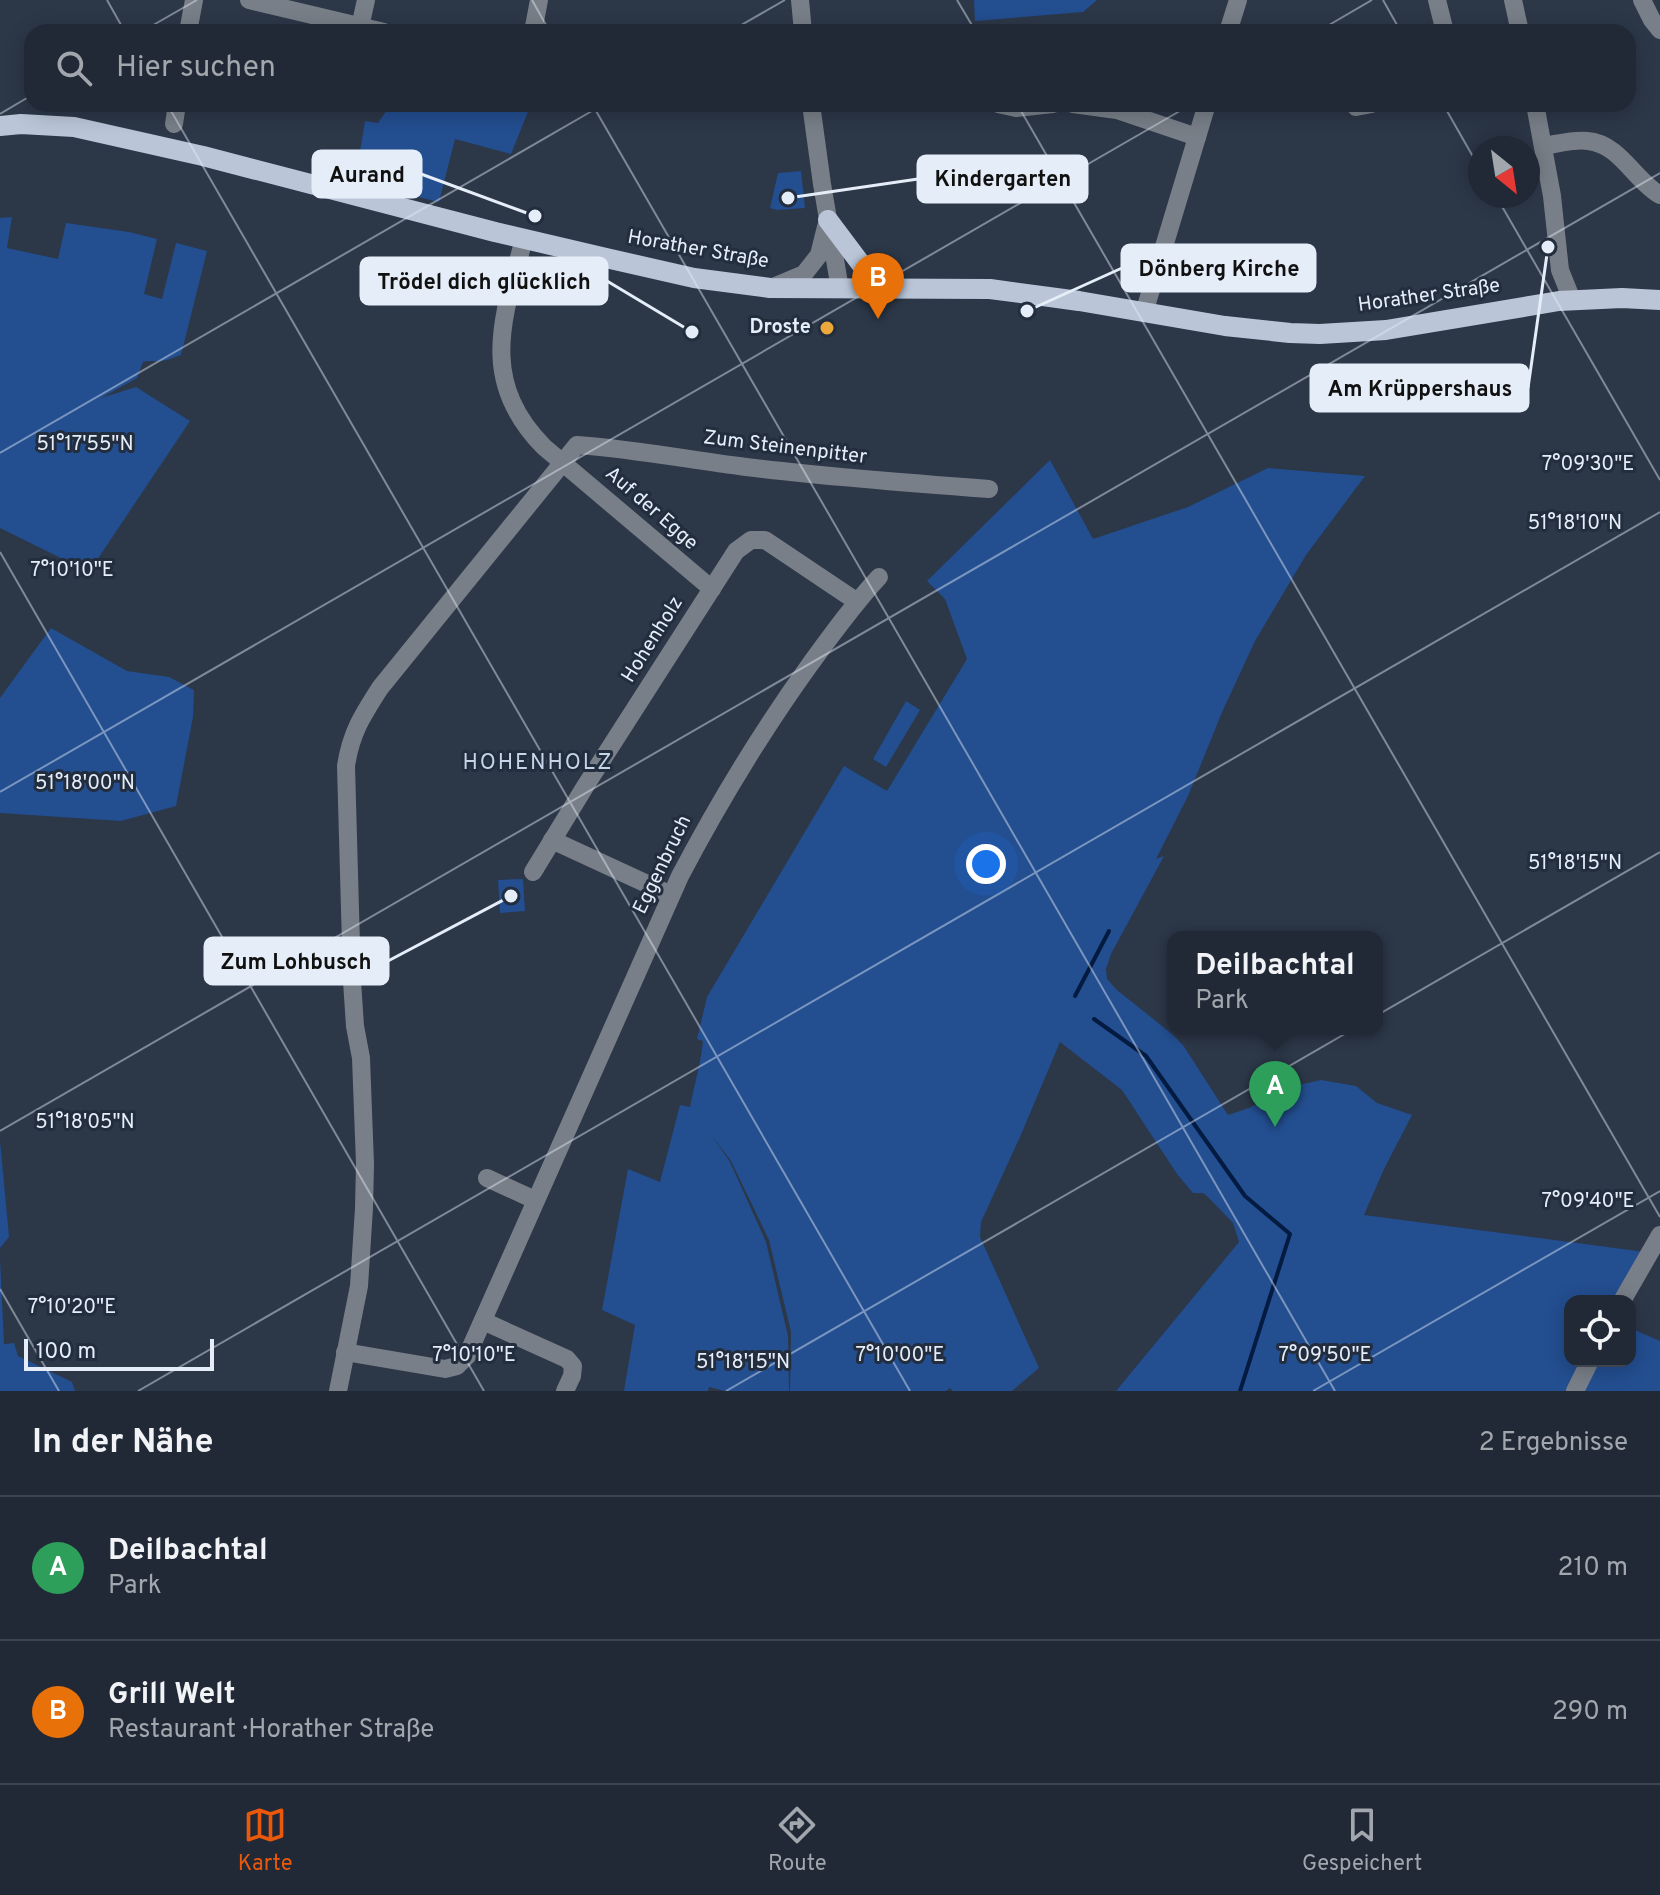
<!DOCTYPE html>
<html lang="de">
<head>
<meta charset="utf-8">
<style>
  body { margin:0; font-family:Overpass,sans-serif; background:#2d3542; color:#f1f3f6 }
  .controls { position:absolute; right:24px; bottom:24px; display:grid; overflow:hidden; border-radius:16px; box-shadow:0 4px 20px #0003 }
  .controls button { width:72px; height:72px; display:grid; place-items:center; padding:0; border:0; border-bottom:2px solid #3e4551; background:#212936; color:#f1f3f6; font:40px sans-serif }
  .compass { position:absolute; left:1468px; top:136px; width:72px; height:72px; border-radius:50%; background:#212936; box-shadow:0 4px 20px #0003; rotate:150deg }
  .scale { position:absolute; left:24px; bottom:20px; width:190px; box-sizing:border-box; padding-left:8px; border:4px solid #e5edf8; border-top:0; font-size:22px; line-height:28px; white-space:nowrap; color:#e5edf8; -webkit-text-stroke:6px #222d3e; paint-order:stroke }
  .you { position:absolute; left:986px; top:864px; width:28px; height:28px; margin:-20px; border:6px solid #fff; border-radius:50%; background:#1a73e8; box-shadow:0 0 0 12px #1a73e833 }
  .badge { display:grid; place-items:center; width:52px; height:52px; border-radius:50%; background:#ea580c; color:#fff; font-size:26px; font-weight:700 }
  .pin { position:absolute; translate:-50% -66px; filter:drop-shadow(0 2px 4px #0008) }
  .pin::after { content:''; position:absolute; top:42px; width:28px; height:24px; background:inherit; clip-path:polygon(0 0,100% 0,50% 100%) }
  .popup { position:absolute; left:1167px; top:931px; width:216px; height:104px; box-sizing:border-box; display:grid; place-content:center; border-radius:16px; background:#212936; filter:drop-shadow(0 2px 6px #0005); font-size:26px; white-space:nowrap; color:#a2a6ad }
  .popup b { font-size:30px; color:#f1f3f6 }
  .popup::after { content:''; position:absolute; left:50%; top:100%; margin-left:-16px; border:16px solid transparent; border-top-color:#212936 }
  .list { margin:0; padding:0; list-style:none }
  h2 { display:flex; justify-content:space-between; align-items:center; height:104px; margin:0; padding:0 32px; font-size:34px }
  h2 small { font-size:26px; font-weight:400; color:#a2a6ad }
  .list li { display:grid; grid-template-columns:52px 1fr auto; gap:24px; align-items:center; box-sizing:border-box; height:144px; padding:0 32px; border-top:2px solid #3e4551 }
  .list b { display:block; font-size:30px; white-space:nowrap }
  .list p { margin:0; font-size:26px; white-space:nowrap; color:#a2a6ad }
  .list em { font-size:26px; font-style:normal; color:#a2a6ad }
  .icon { flex:none; width:44px; height:44px; fill:none; stroke:currentColor; stroke-width:2; stroke-linecap:round; stroke-linejoin:round }
  .map { position:relative; flex:none; width:1660px; height:1391px; overflow:hidden }
  .search { position:absolute; background:#212936; box-shadow:0 4px 20px #0003; left:24px; right:24px; top:24px; height:88px; display:flex; align-items:center; gap:20px; box-sizing:border-box; padding:0 28px; border-radius:24px; color:#a2a6ad; font-size:30px }
  .sheet { height:392px; background:#212936 }
  nav { display:flex; justify-content:space-around; align-items:center; box-sizing:border-box; height:112px; border-top:2px solid #3e4551; background:#212936; font-size:22px; color:#a2a6ad }
  nav a { display:grid; justify-items:center; gap:4px }
  nav .on { color:#ea580c }
  .map>svg:first-child { display:block }
  .green { fill:#234e90 }
  .lines { fill:none; stroke-linecap:round; stroke-linejoin:round }
  .stream { stroke:#031b40; stroke-width:4 }
  .minor { stroke:#797f88; stroke-width:18 }
  .major { stroke:#bac6d8; stroke-width:20 }
  .ticks { fill:none; stroke:#e5edf8; stroke-width:2; stroke-opacity:0.45 }
  .poi-dot { fill:#eda83b; stroke:#222d3e; stroke-width:3 }
  .labels { text-anchor:middle; dominant-baseline:central; stroke-width:6; stroke-linejoin:round; paint-order:stroke }
  .street-label { font-size:20px; fill:#e5edf8; stroke:#222d3e }
  .poi-label { font-size:20px; font-weight:bold; fill:#e5edf8; stroke:#222d3e; text-anchor:end }
  .neighbourhood-label { font-size:22px; letter-spacing:2px; fill:#c6d4ea; stroke:#222d3e }
  .ticks-label { font-size:20px; text-anchor:middle; fill:#e5edf8; stroke:#222d3e; stroke-width:6; stroke-linejoin:round; paint-order:stroke }
  .leader { fill:none; stroke:#e5edf8; stroke-width:3 }
  .callout-dot { fill:#e5edf8; stroke:#222d3e; stroke-width:3 }
  .callout { fill:#e5edf8; stroke:#e5edf8; stroke-width:3 }
  .callout-label { font-size:22px; text-anchor:middle; font-weight:bold; fill:#111 }
</style>
</head>
<body>
<div class="map">
<svg width="1660" height="1391" viewBox="0 0 1660 1391">
  <rect width="100%" height="100%" fill="#2c3748"/>
  <g class="green">
    <path d="M 974,0 L 1097,0 L 1083,12 L 975,21 Z"/>
    <path d="M 391,104 L 531,104 L 511,154 L 455,139 L 439,202 L 355,182 L 365,121 L 378,123 Z"/>
    <path d="M 801,171 L 805,208 L 777,210 L 770,208 L 778,173 Z"/>
    <path d="M 12,217 L 7,248 L 58,259 L 66,223 L 129,232 L 157,239 L 144,294 L 162,299 L 176,243 L 207,251 L 181,355 C 174,357 167,361 160,361 C 153,362 149,360 143,362 L 137,378 L 101,398 L 136,387 L 190,421 L 89,572 L 0,528 L 0,218 Z"/>
    <path d="M 1050,460 L 1093,539 L 1188,507 L 1268,468 L 1365,476 L 1306,555 L 1255,641 L 1223,710 L 1188,796 L 1156,859 L 1164,856 L 1111,954 L 1106,969 L 1107,979 L 1117,990 L 1172,1034 L 1183,1045 L 1228,1115 L 1249,1108 L 1290,1087 L 1321,1080 L 1356,1086 L 1377,1103 L 1412,1115 L 1384,1169 L 1364,1215 L 1645,1252 L 1618,1301 L 1570,1301 L 1570,1361 L 1585,1361 L 1569,1391 L 1116,1391 L 1239,1242 L 1233,1223 L 1208,1197 L 1203,1193 L 1193,1193 L 1177,1174 L 1122,1090 L 1060,1042 L 1020,1137 L 981,1222 L 980,1237 L 1039,1368 L 1012,1391 L 953,1391 L 950,1388 L 946,1391 L 790,1391 L 791,1332 L 769,1240 L 731,1161 L 712,1136 L 730,1162 L 766,1242 L 788,1336 L 789,1391 L 725,1391 L 709,1387 L 708,1391 L 624,1391 L 635,1325 L 602,1310 L 628,1169 L 660,1182 L 680,1105 L 690,1107 C 694,1085 701,1063 703,1041 L 697,1039 L 707,997 L 844,766 L 887,791 L 967,659 L 945,599 L 927,581 Z"/>
    <path d="M 51,628 L 127,671 L 169,677 L 194,690 L 193,717 L 176,806 L 121,821 L 0,813 L 0,698 Z"/>
    <path d="M 906,701 L 920,710 L 886,767 L 873,759 Z"/>
    <path d="M 523,879 L 525,911 L 500,913 L 498,880 Z"/>
    <path d="M 0,1141 L 9,1237 L 0,1248 Z"/>
    <path d="M 0,1258 L 4,1344 L 14,1343 L 18,1356 L 72,1382 L 75,1391 L 0,1391 Z"/>
    <path d="M 1630,1328 L 1660,1341 L 1660,1391 L 1580,1391 L 1595,1361 L 1630,1361 Z"/>
  </g>
  <g class="lines">
    <g class="stream">
      <path d="M 1075,996 L 1109,931"/>
      <path d="M 1094,1019 L 1146,1056 L 1245,1196 L 1290,1234 L 1240,1391"/>
    </g>
    <g class="minor">
      <path d="M 249,0 L 384,32"/>
      <path d="M 800,0 L 803,32"/>
      <path d="M 1437,0 L 1445,32"/>
      <path d="M 1513,0 L 1520,32"/>
      <path d="M 1642,0 L 1652,20 L 1660,30"/>
      <path d="M 360,27 L 366,0"/>
      <path d="M 188,32 L 194,0"/>
      <path d="M 533,32 L 539,0"/>
      <path d="M 1228,32 L 1238,0"/>
      <path d="M 811,104 L 822,184 L 840,289"/>
      <path d="M 998,104 L 1016,108 L 1053,104"/>
      <path d="M 1073,104 L 1117,110 L 1197,137"/>
      <path d="M 1535,104 L 1552,196 L 1560,270 L 1572,300"/>
      <path d="M 1356,107 L 1372,104"/>
      <path d="M 174,124 L 177,104"/>
      <path d="M 1543,146 C 1557,144 1574,139 1588,141 C 1620,144 1634,180 1660,195"/>
      <path d="M 524,239 C 503,318 478,380 544,447 L 712,589"/>
      <path d="M 773,287 L 804,274 L 819,255 L 826,227"/>
      <path d="M 1144,313 L 1207,104"/>
      <path d="M 552,840 L 671,895"/>
      <path d="M 533,872 L 586,785 L 736,551 L 751,540 L 765,540 L 856,601"/>
      <path d="M 487,1178 L 535,1200"/>
      <path d="M 1622,1301 L 1660,1235"/>
      <path d="M 483,1321 L 567,1359 L 573,1366 L 572,1376 L 565,1391"/>
      <path d="M 345,1352 L 445,1369 L 457,1366 L 467,1356 L 680,876 C 719,802 762,731 811,663 C 833,633 854,604 879,577"/>
      <path d="M 338,1391 L 359,1286 L 364,1208 L 365,1164 L 361,1058 L 355,1026 L 352,981 L 346,766 C 351,733 362,716 380,688 L 577,445 C 634,449 690,460 746,467 C 827,477 908,483 989,489"/>
      <path d="M 1575,1391 L 1590,1361"/>
    </g>
    <g class="major">
      <path d="M 0,126 L 21,124 L 74,127 L 203,156 L 495,232 L 606,258 L 694,278 L 770,288 L 990,289 L 1079,301 L 1225,326 L 1290,333 L 1320,334 L 1386,330 L 1559,301 L 1622,298 L 1660,300"/>
      <path d="M 828,220 L 861,264 L 891,288"/>
    </g>
  </g>
  <path class="ticks" d="M 107,0 L 125,32M 532,0 L 550,32M 957,0 L 976,32M 1383,0 L 1401,32M 141,32 L 197,0M 729,32 L 785,0M 1317,32 L 1372,0M 167,104 L 910,1391M 592,104 L 1335,1391M 1017,104 L 1660,1217M 1443,104 L 1480,169M 0,114 L 32,95M 1496,196 L 1660,480M 0,453 L 604,104M 0,552 L 484,1391M 0,792 L 1192,104M 0,1131 L 1660,173M 0,1289 L 59,1391M 138,1391 L 1660,512M 726,1391 L 1660,852M 1313,1391 L 1660,1191"/>
  <circle class="poi-dot" cx="827" cy="328" r="8"/>
  <g class="labels">
    <g class="street-label">
      <text transform="translate(698 250) rotate(10)">Horather Straße</text>
      <text transform="translate(1429 296) rotate(-8)">Horather Straße</text>
      <text transform="translate(785 448) rotate(7)">Zum Steinenpitter</text>
      <text transform="translate(651 509) rotate(41)">Auf der Egge</text>
      <text transform="translate(653 640) rotate(-58)">Hohenholz</text>
      <text transform="translate(663 865) rotate(-64)">Eggenbruch</text>
    </g>
    <g class="poi-label">
      <text x="811" y="328">Droste</text>
    </g>
    <g class="neighbourhood-label">
      <text x="538" y="763">HOHENHOLZ</text>
    </g>
  </g>
  <g class="ticks-label">
    <text x="85" y="450">51°17'55"N</text>
    <text x="1588" y="470">7°09'30"E</text>
    <text x="1575" y="529">51°18'10"N</text>
    <text x="72" y="576">7°10'10"E</text>
    <text x="85" y="789">51°18'00"N</text>
    <text x="1575" y="869">51°18'15"N</text>
    <text x="85" y="1128">51°18'05"N</text>
    <text x="1588" y="1207">7°09'40"E</text>
    <text x="72" y="1313">7°10'20"E</text>
    <text x="474" y="1361">7°10'10"E</text>
    <text x="900" y="1361">7°10'00"E</text>
    <text x="1325" y="1361">7°09'50"E</text>
    <text x="743" y="1368">51°18'15"N</text>
  </g>
  <path class="leader" d="M535 216L421 174M788 198L918 179M1027 311L1122 268M692 332L607 281M1548 247L1528 388M511 896L388 961"/>
  <g class="callout-dot">
    <circle cx="535" cy="216" r="8"/>
    <circle cx="788" cy="198" r="8"/>
    <circle cx="1027" cy="311" r="8"/>
    <circle cx="692" cy="332" r="8"/>
    <circle cx="1548" cy="247" r="8"/>
    <circle cx="511" cy="896" r="8"/>
  </g>
  <g class="callout">
    <rect x="313" y="151" width="108" height="46" rx="8"/>
    <rect x="918" y="156" width="169" height="46" rx="8"/>
    <rect x="1122" y="245" width="193" height="46" rx="8"/>
    <rect x="361" y="258" width="246" height="46" rx="8"/>
    <rect x="1311" y="365" width="217" height="46" rx="8"/>
    <rect x="205" y="938" width="183" height="46" rx="8"/>
  </g>
  <g class="callout-label">
    <text x="367" y="182">Aurand</text>
    <text x="1003" y="186">Kindergarten</text>
    <text x="1219" y="276">Dönberg Kirche</text>
    <text x="484" y="289">Trödel dich glücklich</text>
    <text x="1420" y="396">Am Krüppershaus</text>
    <text x="296" y="969">Zum Lohbusch</text>
  </g>
</svg>
<div class="controls">
<button><svg class="icon" aria-label="locate" viewBox="0 0 24 24"><circle cx="12" cy="12" r="6"/><path d="M12 2v4M12 18v4M2 12h4M18 12h4"/></svg></button>
</div>
<svg class="compass" viewBox="-18 -18 36 36"><path d="M0-13l5 13h-10z" fill="#e53935"/><path d="M0 13l5-13h-10z" fill="#a2a6ad"/></svg>
<div class="scale">100 m</div>
<div class="you"></div>
<div class="pin badge" style="left:1275px;top:1127px;background:#2e9e5b">A</div>
<div class="popup"><b>Deilbachtal</b>Park</div>
<div class="pin badge" style="left:878px;top:319px;background:#e8710a">B</div>
<div class="search"><svg class="icon" aria-label="search" viewBox="0 0 24 24"><circle cx="10" cy="10" r="6"/><path d="M15 15l6 6"/></svg>Hier suchen</div>
</div>
<section class="sheet">
<h2>In der Nähe<small>2 Ergebnisse</small></h2>
<ul class="list">
<li><span class="badge" style="background:#2e9e5b">A</span><div><b>Deilbachtal</b><p>Park</p></div><em>210 m</em></li>
<li><span class="badge" style="background:#e8710a">B</span><div><b>Grill Welt</b><p>Restaurant · Horather Straße</p></div><em>290 m</em></li>
</ul>
</section>
<nav>
<a class="on"><svg class="icon" aria-label="map" viewBox="0 0 24 24"><path d="M3 6l6-2 6 2 6-2v14l-6 2-6-2-6 2zM9 4v14M15 6v14"/></svg>Karte</a>
<a><svg class="icon" aria-label="directions" viewBox="0 0 24 24"><path d="M12 3l9 9-9 9-9-9zM9 14v-3h6M13 9l2 2-2 2"/></svg>Route</a>
<a><svg class="icon" aria-label="saved" viewBox="0 0 24 24"><path d="M7 4h10v16l-5-4-5 4z"/></svg>Gespeichert</a>
</nav>
</body>
</html>
